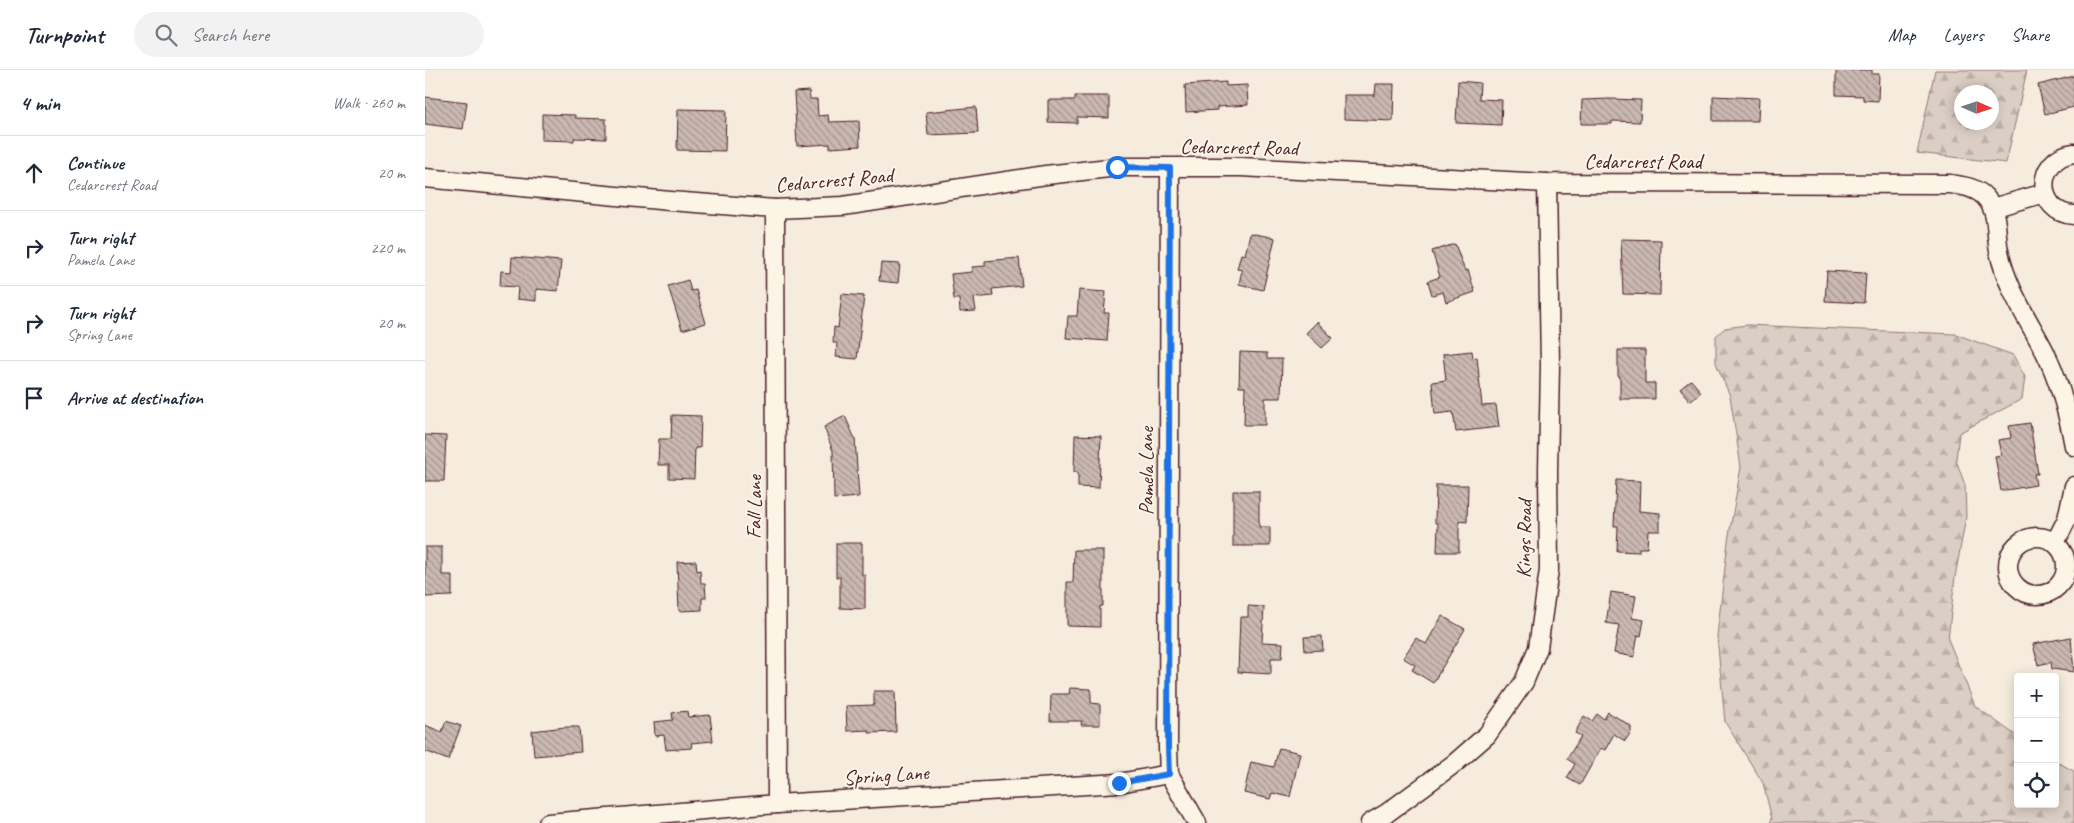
<!DOCTYPE html>
<html lang="en">
<head>
<meta charset="utf-8">
<style>
  body { margin:0; font-family:Caveat,sans-serif; background:#f2f2f3; color:#1f2937 }
  .controls { position:absolute; right:15px; bottom:15px; display:grid; overflow:hidden; border-radius:5px; box-shadow:0 2px 12px #0003 }
  .controls button { width:45px; height:45px; display:grid; place-items:center; padding:0; border:0; border-bottom:1px solid #e0e1e3; background:#fff; color:#1f2937; font:25px sans-serif }
  .compass { position:absolute; left:1529px; top:15px; width:45px; height:45px; border-radius:50%; background:#fff; box-shadow:0 2px 12px #0003; rotate:93deg }
  .stop { position:absolute; width:15px; height:15px; margin:-11px; border:4px solid #1a73e8; border-radius:50%; background:#fff }
  .stop.end { background:#1a73e8; border-color:#fff; box-shadow:0 1px 5px #0008 }
  .list { margin:0; padding:0; list-style:none }
  h2 { display:flex; justify-content:space-between; align-items:center; height:65px; margin:0; padding:0 20px; font-size:21px }
  h2 small { font-size:16px; font-weight:400; color:#747a83 }
  .list li { display:grid; grid-template-columns:32px 1fr auto; gap:15px; align-items:center; box-sizing:border-box; height:75px; padding:0 20px; border-top:1px solid #e0e1e3 }
  .list b { display:block; font-size:19px; white-space:nowrap }
  .list p { margin:0; font-size:16px; white-space:nowrap; color:#747a83 }
  .list em { font-size:16px; font-style:normal; color:#747a83 }
  .icon { flex:none; width:28px; height:28px; fill:none; stroke:currentColor; stroke-width:2; stroke-linecap:round; stroke-linejoin:round }
  .map { position:relative; flex:none; width:1649px; height:753px; overflow:hidden }
  header { display:flex; align-items:center; gap:30px; box-sizing:border-box; height:70px; padding:0 25px; background:#fff; border-bottom:1px solid #e0e1e3 }
  header strong { font-size:24px }
  nav { display:flex; gap:28px; margin-inline-start:auto; font-size:18px }
  .search { width:350px; height:45px; background:#f2f2f3; display:flex; align-items:center; gap:12px; box-sizing:border-box; padding:0 18px; border-radius:28px; color:#747a83; font-size:19px }
  main { display:flex }
  aside { flex:1; background:#fff }
  .map>svg:first-child { display:block }
  .forest { fill:url(#forest-firs); stroke:#927678; fill-rule:evenodd }
  .building { fill:url(#building-back-hatch); stroke:#4a1f2b }
  .lines { fill:none; stroke-linecap:round; stroke-linejoin:round }
  .street-casing { stroke:#4a1f2b; stroke-width:21 }
  .street { stroke:#fcf5e5; stroke-width:18 }
  .route { stroke:#1a73e8; stroke-width:6 }
  .labels { text-anchor:middle; dominant-baseline:central; stroke-width:4; stroke-linejoin:round; paint-order:stroke }
  .street-label { font-size:21px; fill:#4a1f2b; stroke:#fcf5e5 }
</style>
</head>
<body>
<header>
<strong>Turnpoint</strong>
<div class="search"><svg class="icon" aria-label="search" viewBox="0 0 24 24"><circle cx="10" cy="10" r="6"/><path d="M15 15l6 6"/></svg>Search here</div>
<nav><a>Map</a><a>Layers</a><a>Share</a></nav>
</header>
<main>
<aside>
<h2>4 min<small>Walk · 260 m</small></h2>
<ul class="list">
<li><svg class="icon" aria-label="ahead" viewBox="0 0 24 24"><path d="M12 20V5M6 11l6-6 6 6"/></svg><div><b>Continue</b><p>Cedarcrest Road</p></div><em>20 m</em></li>
<li><svg class="icon" aria-label="right" viewBox="0 0 24 24"><path d="M7 20v-9h11M14 6l5 5-5 5"/></svg><div><b>Turn right</b><p>Pamela Lane</p></div><em>220 m</em></li>
<li><svg class="icon" aria-label="right" viewBox="0 0 24 24"><path d="M7 20v-9h11M14 6l5 5-5 5"/></svg><div><b>Turn right</b><p>Spring Lane</p></div><em>20 m</em></li>
<li><svg class="icon" aria-label="arrive" viewBox="0 0 24 24"><path d="M6 21V4h12l-3 4 3 4H6"/></svg><div><b>Arrive at destination</b></div></li>
</ul>
</aside>
<div class="map">
<svg width="1649" height="753" viewBox="0 0 1649 753">
  <defs>
    <pattern id="forest-firs" width="22" height="20" patternUnits="userSpaceOnUse" patternTransform="scale(1.25)"><rect width="22" height="20" fill="#dbcec4"/><path d="M5 1l3.5 6h-7zM16 11l3.5 6h-7z" fill="#bdb0a9"/></pattern>
    <pattern id="building-back-hatch" width="6" height="6" patternUnits="userSpaceOnUse" patternTransform="scale(1.25)"><rect width="6" height="6" fill="#cab9b1"/><path d="M-1 5l2 2M0 0l6 6M5-1l2 2" fill="none" stroke="#a69690"/></pattern>
  </defs>
  <rect width="100%" height="100%" fill="#f5ecde"/>
  <filter id="ink" filterUnits="userSpaceOnUse"><feTurbulence type="fractalNoise" baseFrequency=".02" numOctaves="2"/><feDisplacementMap in="SourceGraphic" scale="10" xChannelSelector="R" yChannelSelector="G"/><feConvolveMatrix kernelMatrix="1 2 1 2 8 2 1 2 1" color-interpolation-filters="sRGB"/></filter>
  <g filter="url(#ink)">
    <g class="forest">
      <path d="M 1510,0 L 1602,0 L 1581,93 L 1492,83 ZM 1536,22 L 1566,22 L 1566,52 L 1536,52 Z"/>
      <path d="M 1322,255 L 1530,264 L 1588,285 L 1600,307 L 1597,329 L 1534,363 L 1531,390 L 1540,415 L 1541,447 L 1530,507 L 1523,569 L 1550,636 L 1593,667 L 1593,734 L 1630,734 L 1630,691 L 1649,701 L 1649,753 L 1345,753 L 1347,749 L 1338,713 L 1300,652 L 1292,566 L 1303,471 L 1316,397 L 1305,326 L 1291,293 L 1291,266 L 1300,258 Z"/>
    </g>
    <g class="building">
      <path d="M 1411,0 L 1447,0 L 1447,4 L 1454,4 L 1453,31 L 1438,30 L 1438,26 L 1411,25 Z"/>
      <path d="M 1649,6 L 1649,37 L 1620,44 L 1613,15 Z"/>
      <path d="M 1033,11 L 1055,13 L 1054,29 L 1077,30 L 1076,55 L 1031,53 Z"/>
      <path d="M 801,12 L 801,16 L 822,15 L 823,35 L 792,37 L 792,40 L 761,42 L 760,15 Z"/>
      <path d="M 951,14 L 969,14 L 968,51 L 919,49 L 919,25 L 950,25 Z"/>
      <path d="M 384,21 L 385,29 L 392,29 L 393,46 L 403,45 L 404,52 L 434,51 L 435,76 L 405,78 L 405,74 L 372,76 L 369,22 Z"/>
      <path d="M 650,26 L 684,26 L 684,48 L 652,47 L 652,53 L 623,52 L 623,30 L 650,30 Z"/>
      <path d="M 1288,26 L 1334,28 L 1333,51 L 1288,51 Z"/>
      <path d="M 0,27 L 42,32 L 38,59 L 0,54 Z"/>
      <path d="M 1185,29 L 1216,30 L 1215,52 L 1187,51 L 1187,54 L 1156,54 L 1157,30 Z"/>
      <path d="M 551,37 L 553,63 L 503,65 L 501,42 Z"/>
      <path d="M 253,39 L 301,40 L 300,81 L 252,80 Z"/>
      <path d="M 117,44 L 150,45 L 150,48 L 181,49 L 181,69 L 149,68 L 149,71 L 117,70 Z"/>
      <path d="M 825,163 L 850,168 L 838,220 L 814,214 L 817,200 L 812,199 L 816,184 L 820,185 Z"/>
      <path d="M 1196,169 L 1236,170 L 1235,225 L 1198,224 Z"/>
      <path d="M 1030,174 L 1040,201 L 1043,200 L 1050,222 L 1021,232 L 1018,222 L 1007,225 L 1003,211 L 1015,207 L 1007,181 Z"/>
      <path d="M 87,187 L 136,191 L 133,221 L 111,219 L 111,231 L 92,229 L 93,217 L 75,216 L 76,201 L 86,202 Z"/>
      <path d="M 594,188 L 597,216 L 567,219 L 568,226 L 549,228 L 551,241 L 535,242 L 534,229 L 529,229 L 526,204 L 547,202 L 547,197 L 560,196 L 560,191 Z"/>
      <path d="M 456,193 L 475,194 L 473,213 L 454,211 Z"/>
      <path d="M 1402,201 L 1441,203 L 1439,233 L 1400,231 Z"/>
      <path d="M 263,210 L 266,221 L 271,220 L 281,253 L 257,260 L 243,216 Z"/>
      <path d="M 654,220 L 681,222 L 679,243 L 684,243 L 682,271 L 641,268 L 643,246 L 652,246 Z"/>
      <path d="M 417,224 L 439,226 L 432,289 L 411,287 L 412,273 L 408,273 L 409,257 L 413,258 Z"/>
      <path d="M 892,252 L 908,268 L 897,278 L 881,263 Z"/>
      <path d="M 1193,280 L 1220,280 L 1220,313 L 1230,313 L 1230,329 L 1195,329 L 1195,306 L 1193,306 Z"/>
      <path d="M 1047,281 L 1048,288 L 1052,287 L 1057,336 L 1071,335 L 1074,357 L 1031,362 L 1028,342 L 1010,344 L 1007,312 L 1021,310 L 1018,284 Z"/>
      <path d="M 815,282 L 842,283 L 842,289 L 857,289 L 856,328 L 840,328 L 840,355 L 819,355 L 820,317 L 814,317 Z"/>
      <path d="M 1266,310 L 1276,322 L 1265,331 L 1255,319 Z"/>
      <path d="M 247,345 L 276,346 L 275,378 L 270,378 L 269,409 L 244,408 L 244,395 L 233,395 L 234,369 L 246,369 Z"/>
      <path d="M 420,346 L 430,369 L 434,427 L 409,429 L 408,381 L 399,357 Z"/>
      <path d="M 1605,353 L 1613,404 L 1609,404 L 1611,415 L 1576,421 L 1570,386 L 1576,385 L 1573,370 L 1586,368 L 1584,356 Z"/>
      <path d="M 0,365 L 21,366 L 19,411 L 0,411 Z"/>
      <path d="M 650,365 L 676,366 L 674,418 L 653,417 L 653,402 L 649,402 Z"/>
      <path d="M 1191,410 L 1215,411 L 1214,441 L 1235,443 L 1235,461 L 1223,461 L 1222,478 L 1214,478 L 1214,482 L 1192,481 L 1193,456 L 1189,456 Z"/>
      <path d="M 1011,415 L 1043,415 L 1042,452 L 1034,451 L 1034,482 L 1012,482 L 1013,453 L 1010,453 Z"/>
      <path d="M 808,421 L 834,421 L 834,457 L 845,457 L 845,476 L 808,476 Z"/>
      <path d="M 411,473 L 437,473 L 437,505 L 440,505 L 440,539 L 415,538 L 415,507 L 411,507 Z"/>
      <path d="M 0,477 L 17,477 L 17,505 L 27,505 L 27,526 L 0,527 Z"/>
      <path d="M 649,480 L 678,480 L 678,536 L 675,536 L 675,557 L 642,556 L 642,512 L 648,512 Z"/>
      <path d="M 271,491 L 272,501 L 275,500 L 276,513 L 280,513 L 281,528 L 277,528 L 277,540 L 254,541 L 252,492 Z"/>
      <path d="M 1186,522 L 1211,526 L 1207,548 L 1219,550 L 1216,566 L 1213,565 L 1209,587 L 1189,583 L 1194,555 L 1181,553 Z"/>
      <path d="M 823,536 L 839,537 L 837,572 L 858,573 L 857,588 L 846,588 L 846,604 L 813,602 L 815,547 L 823,547 Z"/>
      <path d="M 1017,546 L 1040,559 L 1008,613 L 987,600 L 990,595 L 978,588 L 991,568 L 1001,574 Z"/>
      <path d="M 897,566 L 898,580 L 880,581 L 879,567 Z"/>
      <path d="M 1646,567 L 1649,602 L 1627,599 L 1626,592 L 1613,595 L 1608,574 Z"/>
      <path d="M 645,618 L 666,619 L 666,633 L 675,634 L 675,655 L 656,655 L 657,651 L 625,651 L 626,624 L 644,624 Z"/>
      <path d="M 449,621 L 470,621 L 471,662 L 444,663 L 444,660 L 422,661 L 421,636 L 449,635 Z"/>
      <path d="M 262,641 L 263,647 L 285,645 L 288,671 L 266,673 L 267,678 L 241,680 L 239,665 L 230,666 L 229,652 L 248,650 L 247,643 Z"/>
      <path d="M 1183,642 L 1206,656 L 1206,662 L 1200,671 L 1189,664 L 1180,680 L 1176,678 L 1155,715 L 1142,708 L 1150,694 L 1142,689 L 1156,666 L 1150,663 L 1159,646 L 1167,651 L 1172,644 L 1179,649 Z"/>
      <path d="M 21,651 L 36,656 L 23,690 L 0,681 L 0,655 L 17,662 Z"/>
      <path d="M 140,657 L 154,657 L 156,682 L 109,686 L 107,661 Z"/>
      <path d="M 854,678 L 875,683 L 865,727 L 847,723 L 845,729 L 819,723 L 826,692 L 849,697 Z"/>
    </g>
    <g class="lines">
      <defs>
        <g id="street">
          <path d="M 1649,83 C 1609,88 1610,143 1649,145"/>
          <path d="M 0,108 L 245,131 L 350,139 L 418,136 L 621,105 L 693,97 L 816,97 L 1122,113 L 1525,114 C 1537,116 1551,117 1560,127 C 1574,142 1570,162 1574,181 C 1581,217 1603,249 1620,282 C 1635,312 1643,343 1649,376"/>
          <path d="M 1567,138 L 1620,123"/>
          <path d="M 350,139 L 352,734"/>
          <circle cx="1612" cy="496" r="29"/>
          <path d="M 1630,473 L 1642,449 L 1649,416"/>
          <path d="M 744,704 L 743,678 L 745,98"/>
          <path d="M 123,753 L 352,734 L 694,713 L 744,704 L 772,753"/>
          <path d="M 945,753 L 962,743 L 1030,693 L 1062,665 L 1099,612 L 1113,578 L 1124,500 L 1123,401 L 1125,295 L 1122,113"/>
        </g>
      </defs>
      <use href="#street" class="street-casing"/>
      <use href="#street" class="street"/>
    </g>
  </g>
  <g class="lines" filter="url(#ink)">
    <path class="route" d="M 692,97 L 745,98 L 743,678 L 744,704 L 694,713"/>
  </g>
  <g class="labels">
    <g class="street-label">
      <text transform="translate(814 77) rotate(1)">Cedarcrest Road</text>
      <text x="1218" y="91">Cedarcrest Road</text>
      <text transform="translate(409 110) rotate(-5)">Cedarcrest Road</text>
      <text transform="translate(721 401) rotate(-90)">Pamela Lane</text>
      <text transform="translate(329 437) rotate(-90)">Fall Lane</text>
      <text transform="translate(1099 469) rotate(-89)">Kings Road</text>
      <text transform="translate(461 705) rotate(-4)">Spring Lane</text>
    </g>
  </g>
</svg>
<div class="controls">
<button>+</button>
<button>−</button>
<button><svg class="icon" aria-label="locate" viewBox="0 0 24 24"><circle cx="12" cy="12" r="6"/><path d="M12 2v4M12 18v4M2 12h4M18 12h4"/></svg></button>
</div>
<svg class="compass" viewBox="-18 -18 36 36"><path d="M0-13l5 13h-10z" fill="#e53935"/><path d="M0 13l5-13h-10z" fill="#747a83"/></svg>
<div class="stop" style="left:692px;top:97px"></div>
<div class="stop end" style="left:694px;top:713px"></div>
</div>
</main>
</body>
</html>
